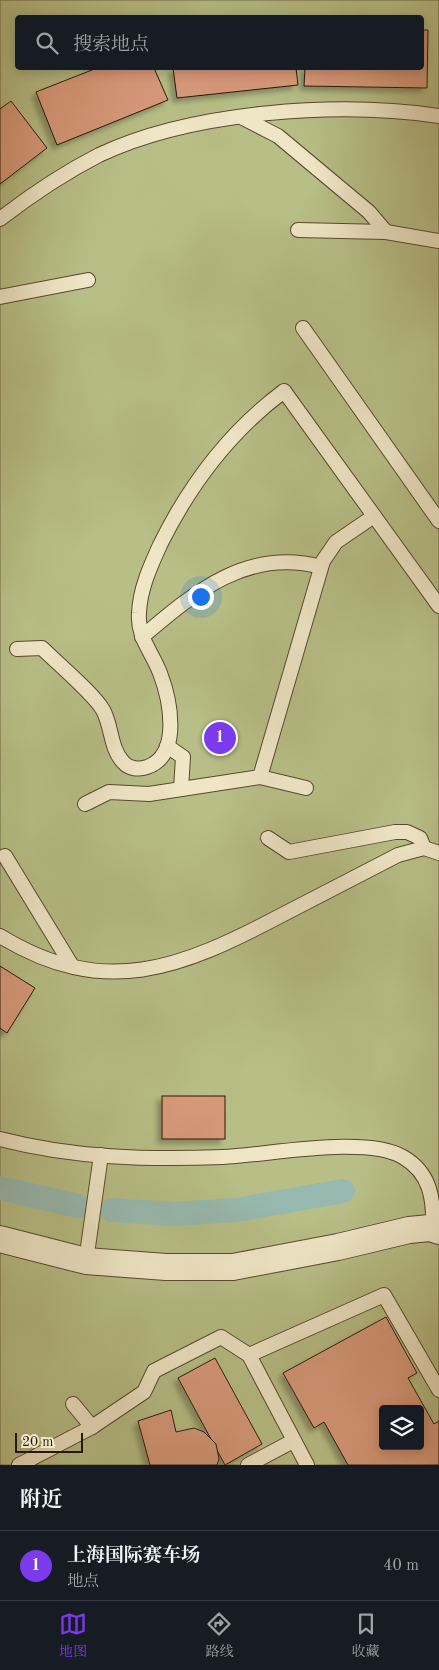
<!DOCTYPE html>
<html lang="zh">
<head>
<meta charset="utf-8">
<style>
  body { margin:0; font-family:"Old Standard TT","Noto Serif SC",serif; background:#20242c; color:#f1f3f6 }
  .controls { position:absolute; right:15px; bottom:15px; display:grid; overflow:hidden; border-radius:5px; box-shadow:0 2px 12px #0003 }
  .controls button { width:45px; height:45px; display:grid; place-items:center; padding:0; border:0; border-bottom:1px solid #363941; background:#171b24; color:#f1f3f6; font:25px sans-serif }
  .scale { position:absolute; left:15px; bottom:12px; width:68px; box-sizing:border-box; padding-left:5px; border:2px solid #2a1806; border-top:0; font-size:14px; line-height:18px; white-space:nowrap; color:#2a1806; -webkit-text-stroke:4px #efe6c6; paint-order:stroke }
  .you { position:absolute; left:200px; top:596px; width:18px; height:18px; margin:-12px; border:4px solid #fff; border-radius:50%; background:#1a73e8; box-shadow:0 0 0 8px #1a73e833 }
  .badge { display:grid; place-items:center; width:32px; height:32px; border-radius:50%; background:#7c3aed; color:#fff; font-size:16px; font-weight:700 }
  .pin { position:absolute; translate:-50% -50%; border:2px solid #fff; box-shadow:0 1px 5px #0006 }
  .list { margin:0; padding:0; list-style:none }
  h2 { display:flex; justify-content:space-between; align-items:center; height:65px; margin:0; padding:0 20px; font-size:21px }
  h2 small { font-size:16px; font-weight:400; color:#9ea1a6 }
  .list li { display:grid; grid-template-columns:32px 1fr auto; gap:15px; align-items:center; box-sizing:border-box; height:70px; padding:0 20px; border-top:1px solid #363941 }
  .list b { display:block; font-size:19px; white-space:nowrap }
  .list p { margin:0; font-size:16px; white-space:nowrap; color:#9ea1a6 }
  .list em { font-size:16px; font-style:normal; color:#9ea1a6 }
  .icon { flex:none; width:28px; height:28px; fill:none; stroke:currentColor; stroke-width:2; stroke-linecap:round; stroke-linejoin:round }
  .map { position:relative; flex:none; width:439px; height:1465px; overflow:hidden }
  .search { position:absolute; background:#171b24; box-shadow:0 2px 12px #0003; left:15px; right:15px; top:15px; height:55px; display:flex; align-items:center; gap:12px; box-sizing:border-box; padding:0 18px; border-radius:5px; color:#9ea1a6; font-size:19px }
  .sheet { height:135px; background:#171b24 }
  nav { display:flex; justify-content:space-around; align-items:center; box-sizing:border-box; height:70px; border-top:1px solid #363941; background:#171b24; font-size:14px; color:#9ea1a6 }
  nav a { display:grid; justify-items:center; gap:2px }
  nav .on { color:#7c3aed }
  .map>svg:first-child { display:block }
  .green { fill:#b7be86; stroke:#706b46; fill-rule:evenodd }
  .lines { fill:none; stroke-linecap:round; stroke-linejoin:round }
  .canal { stroke:#97b9af; stroke-width:24 }
  .building { fill:#d7997a; stroke:#2a1806; fill-rule:evenodd; filter:url(#shadow) }
  .lane-casing { stroke:#59482e; stroke-width:16 }
  .street-casing { stroke:#59482e; stroke-width:28 }
  .lane { stroke:#efe6c6; stroke-width:14 }
  .street { stroke:#efe6c6; stroke-width:26 }
</style>
</head>
<body>
<div class="map">
<svg width="439" height="1465" viewBox="0 0 439 1465">
  <defs>
    <filter id="shadow"><feDropShadow dx="-4.5" dy="4.5" stdDeviation="2.5" flood-color="#0004"/></filter>
  </defs>
  <rect width="100%" height="100%" fill="#e6d8a8"/>
  <filter id="stains"><feTurbulence type="fractalNoise" baseFrequency=".004" numOctaves="4"/><feColorMatrix values="0 0 0 0 .2 0 0 0 0 .09 0 0 0 0 .02 0 0 0 .5 -.17"/></filter>
  <radialGradient id="worn" r=".72"><stop offset=".6" stop-color="#630" stop-opacity="0"/><stop offset="1" stop-color="#630" stop-opacity=".3"/></radialGradient>
  <path class="green" d="M 0,0 L 439,0 L 439,1465 L 0,1465 ZM 18,18 L 422,18 L 422,68 L 18,68 ZM 383,1409 L 420,1409 L 420,1446 L 383,1446 Z"/>
  <g class="lines">
    <g class="canal">
      <path d="M 0,1188 L 78,1206"/>
      <path d="M 112,1210 L 173,1214 L 236,1210 L 343,1191"/>
    </g>
  </g>
  <g class="building">
    <path d="M 422,30 L 428,30 L 427,88 L 304,86 L 305,68 L 422,68 Z"/>
    <path d="M 97,68 L 154,68 L 168,100 L 57,145 L 36,92 Z"/>
    <path d="M 173,68 L 296,68 L 298,85 L 177,98 Z"/>
    <path d="M 11,101 L 47,148 L 0,184 L 0,109 Z"/>
    <path d="M 0,966 L 35,988 L 7,1033 L 0,1028 Z"/>
    <rect x="162" y="1096" width="63" height="43"/>
    <path d="M 386,1317 L 417,1373 L 408,1378 L 434,1424 L 439,1421 L 439,1465 L 348,1465 L 324,1422 L 314,1428 L 283,1373 ZM 383,1409 L 420,1409 L 420,1446 L 383,1446 Z"/>
    <path d="M 215,1358 L 262,1444 L 225,1465 L 178,1378 Z"/>
    <path d="M 171,1410 L 176,1432 L 194,1428 L 204,1432 L 216,1444 L 219,1459 L 217,1465 L 150,1465 L 138,1421 Z"/>
  </g>
  <g class="lines">
    <defs>
      <g id="lane">
        <path d="M 243,118 L 278,136 L 369,212 L 386,232"/>
        <path d="M 0,219 C 31,195 64,173 99,155 C 192,111 338,101 439,116"/>
        <path d="M 298,230 L 386,232 L 439,241"/>
        <path d="M 0,297 L 88,280"/>
        <path d="M 303,328 L 439,521"/>
        <path d="M 142,637 C 194,593 247,547 321,567"/>
        <path d="M 17,649 L 42,648 C 57,663 94,694 103,710 C 112,726 110,748 123,762 C 129,769 139,770 147,767 C 182,755 170,699 160,673 C 152,652 137,637 139,613 C 140,589 150,567 160,545 C 190,484 229,432 284,391 L 439,606"/>
        <path d="M 167,746 L 183,757 L 181,789"/>
        <path d="M 260,777 L 306,788"/>
        <path d="M 85,804 L 109,792 L 149,794 L 260,777 L 323,561 L 336,542 L 374,516"/>
        <path d="M 268,838 L 289,852 L 395,832 L 407,832 L 420,838 L 424,848"/>
        <path d="M 5,856 L 72,966"/>
        <path d="M 0,936 C 105,1000 181,968 280,916 C 319,896 359,875 398,855 L 424,848 L 439,853"/>
        <path d="M 0,1139 C 73,1158 148,1160 223,1157 C 268,1155 366,1135 403,1157 C 431,1173 434,1200 433,1229"/>
        <path d="M 86,1261 L 101,1155"/>
        <path d="M 249,1355 L 384,1295 L 439,1390"/>
        <path d="M 73,1404 L 92,1427"/>
        <path d="M 19,1465 L 92,1427 L 144,1392 L 154,1371 L 221,1337 L 249,1355 L 307,1465"/>
        <path d="M 248,1465 L 293,1441"/>
      </g>
      <path id="street" d="M 0,1239 L 86,1261 L 166,1267 L 233,1267 L 338,1247 L 409,1230 L 430,1228 L 439,1231"/>
    </defs>
    <use href="#lane" class="lane-casing"/>
    <use href="#street" class="street-casing"/>
    <use href="#lane" class="lane"/>
    <use href="#street" class="street"/>
  </g>
  <rect width="100%" height="100%" filter="url(#stains)"/>
  <rect width="100%" height="100%" fill="url(#worn)"/>
</svg>
<div class="controls">
<button><svg class="icon" aria-label="layers" viewBox="0 0 24 24"><path d="M12 4l9 5-9 5-9-5zM3 14l9 5 9-5"/></svg></button>
</div>
<div class="scale">20 m</div>
<div class="you"></div>
<div class="pin badge" style="left:220px;top:738px">1</div>
<div class="search"><svg class="icon" aria-label="search" viewBox="0 0 24 24"><circle cx="10" cy="10" r="6"/><path d="M15 15l6 6"/></svg>搜索地点</div>
</div>
<section class="sheet">
<h2>附近<small></small></h2>
<ul class="list">
<li><span class="badge">1</span><div><b>上海国际赛车场</b><p>地点</p></div><em>40 m</em></li>
</ul>
</section>
<nav>
<a class="on"><svg class="icon" aria-label="map" viewBox="0 0 24 24"><path d="M3 6l6-2 6 2 6-2v14l-6 2-6-2-6 2zM9 4v14M15 6v14"/></svg>地图</a>
<a><svg class="icon" aria-label="directions" viewBox="0 0 24 24"><path d="M12 3l9 9-9 9-9-9zM9 14v-3h6M13 9l2 2-2 2"/></svg>路线</a>
<a><svg class="icon" aria-label="saved" viewBox="0 0 24 24"><path d="M7 4h10v16l-5-4-5 4z"/></svg>收藏</a>
</nav>
</body>
</html>
